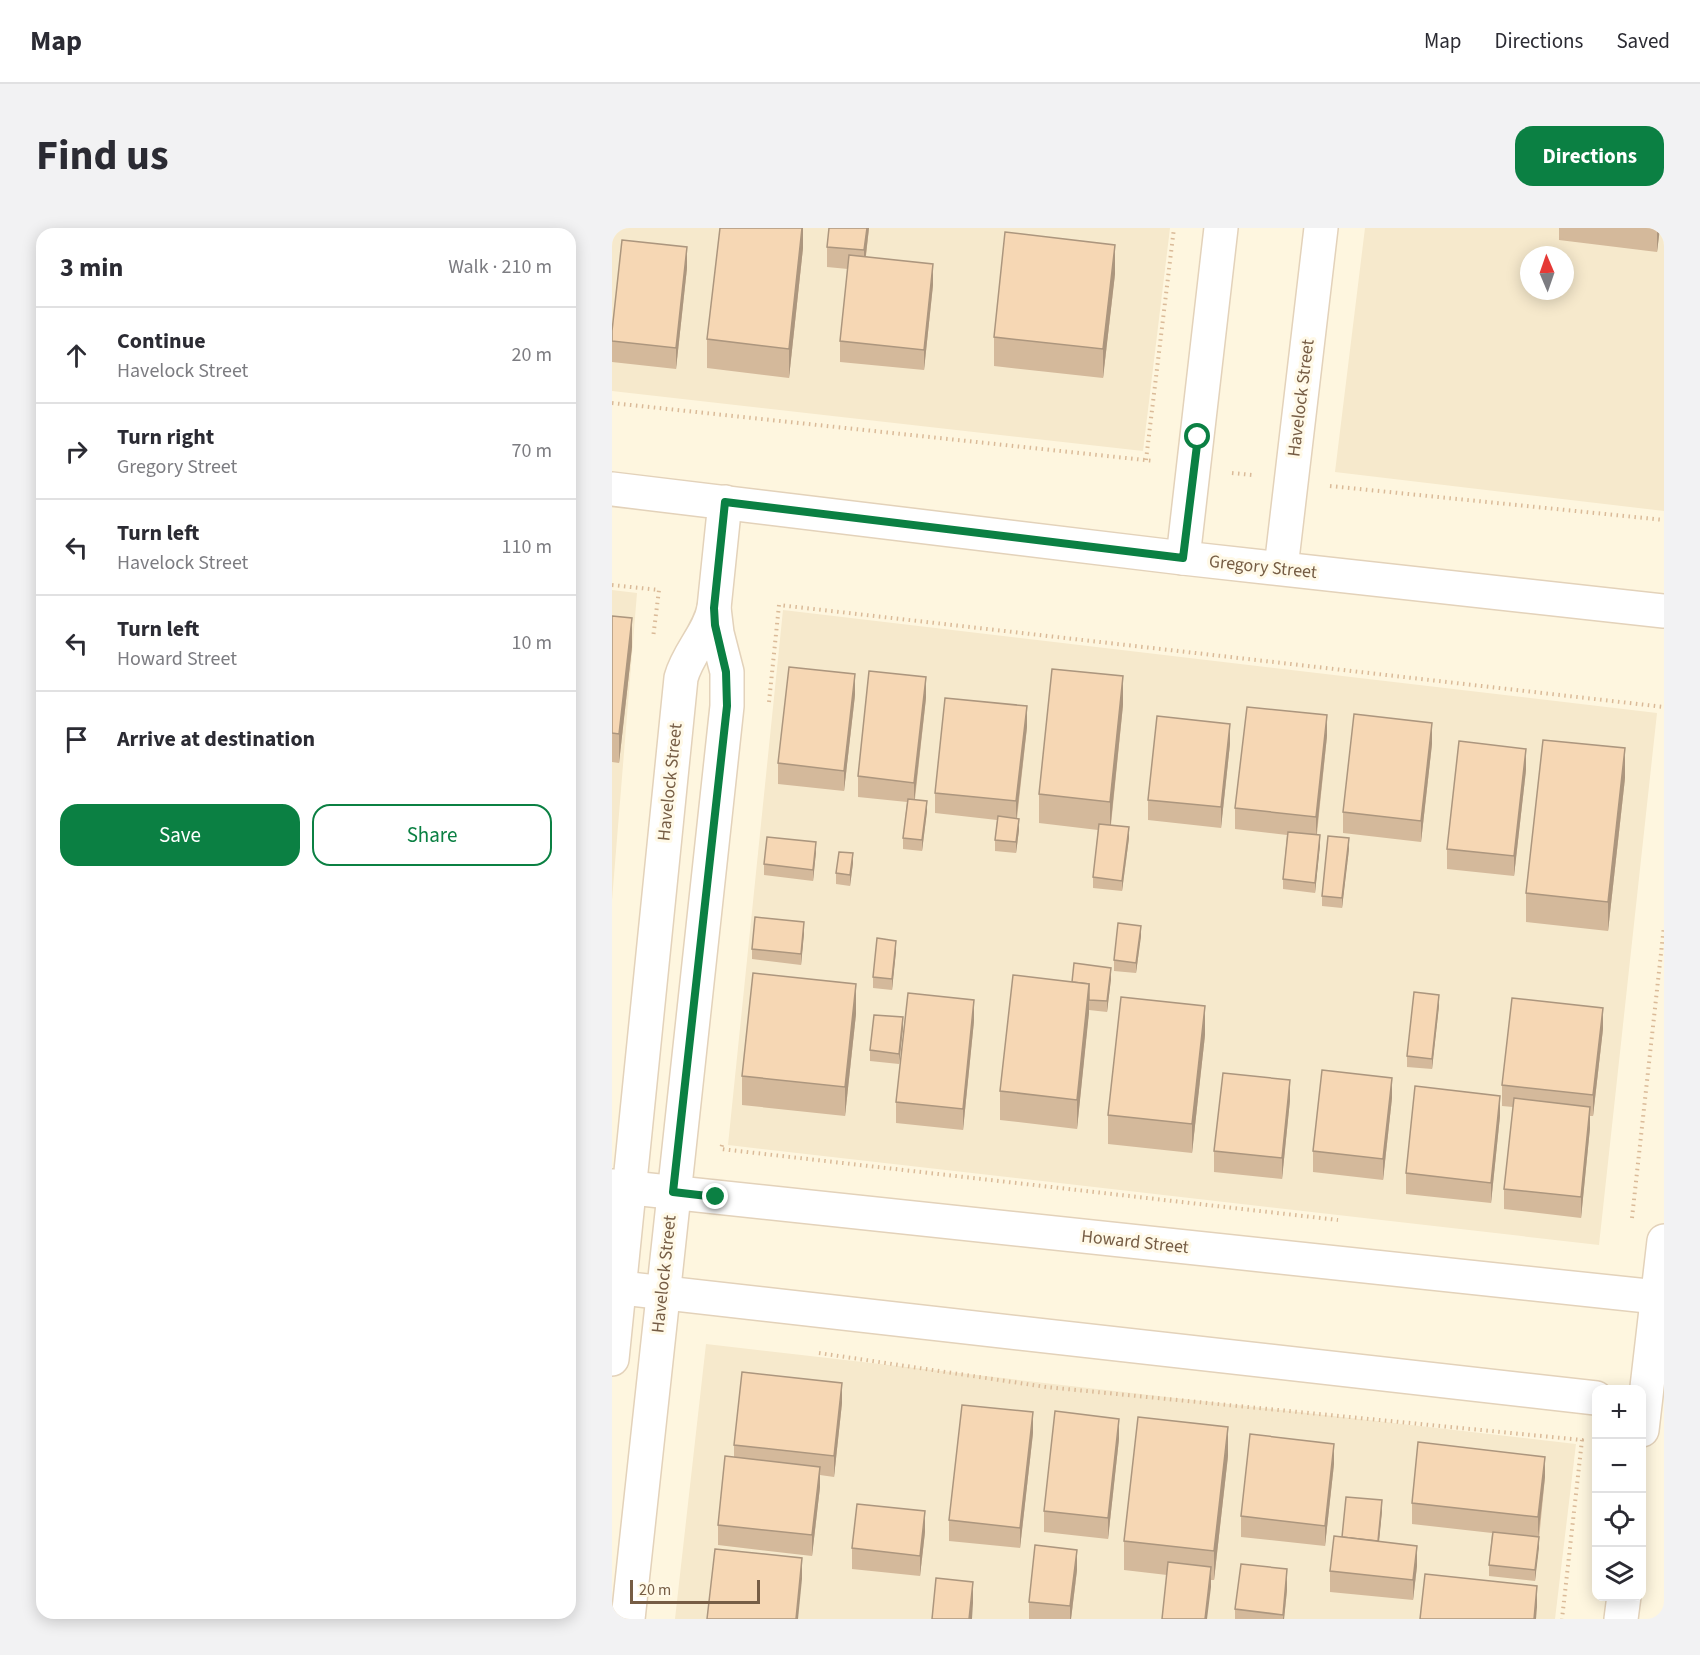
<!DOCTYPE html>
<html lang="en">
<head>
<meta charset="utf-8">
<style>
  body { margin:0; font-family:"Source Sans 3",sans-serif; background:#f2f2f3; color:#2b2b33 }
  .controls { position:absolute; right:18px; bottom:18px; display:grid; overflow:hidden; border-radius:12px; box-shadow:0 3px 15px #0003 }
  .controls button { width:54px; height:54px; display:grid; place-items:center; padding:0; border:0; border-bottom:2px solid #e1e1e2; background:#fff; color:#2b2b33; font:30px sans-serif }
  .compass { position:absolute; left:908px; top:18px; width:54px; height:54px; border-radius:50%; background:#fff; box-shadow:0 3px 15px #0003; rotate:358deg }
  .scale { position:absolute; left:18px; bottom:15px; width:130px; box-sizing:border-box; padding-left:6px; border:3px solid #765d45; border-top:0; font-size:16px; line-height:21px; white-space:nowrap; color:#765d45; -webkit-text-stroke:4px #fff9e7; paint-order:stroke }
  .stop { position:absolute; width:18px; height:18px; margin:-14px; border:4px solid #0b8043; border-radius:50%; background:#fff }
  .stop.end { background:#0b8043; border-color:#fff; box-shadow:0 2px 6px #0008 }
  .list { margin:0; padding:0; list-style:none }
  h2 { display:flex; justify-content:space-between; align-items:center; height:78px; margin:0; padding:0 24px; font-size:26px }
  h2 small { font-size:20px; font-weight:400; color:#7c7c81 }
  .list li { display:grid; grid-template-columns:39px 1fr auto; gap:18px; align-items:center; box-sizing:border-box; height:96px; padding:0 24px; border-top:2px solid #e1e1e2 }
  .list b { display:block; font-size:22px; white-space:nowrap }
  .list p { margin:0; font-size:20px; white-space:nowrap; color:#7c7c81 }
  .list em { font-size:20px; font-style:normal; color:#7c7c81 }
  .actions { display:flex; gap:12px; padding:18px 24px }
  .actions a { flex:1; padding:14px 0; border:2px solid #0b8043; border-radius:18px; text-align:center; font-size:21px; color:#0b8043 }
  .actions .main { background:#0b8043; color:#fff }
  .icon { flex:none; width:33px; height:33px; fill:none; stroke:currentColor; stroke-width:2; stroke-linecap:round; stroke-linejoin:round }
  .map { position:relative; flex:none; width:1052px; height:1391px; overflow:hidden; border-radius:18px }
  header { display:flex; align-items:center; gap:36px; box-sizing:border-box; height:84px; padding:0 30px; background:#fff; border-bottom:2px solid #e1e1e2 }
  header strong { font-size:28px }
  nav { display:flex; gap:33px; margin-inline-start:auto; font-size:21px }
  .intro { display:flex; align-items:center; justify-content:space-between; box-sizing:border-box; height:144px; padding:0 36px }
  h1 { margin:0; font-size:42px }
  .button { padding:15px 27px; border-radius:18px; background:#0b8043; color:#fff; font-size:21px; font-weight:700 }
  main { display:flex; gap:36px; padding:0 36px }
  aside { flex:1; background:#fff; border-radius:18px; box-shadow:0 3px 15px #0003 }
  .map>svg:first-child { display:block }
  .residential { fill:#f6e9cc; fill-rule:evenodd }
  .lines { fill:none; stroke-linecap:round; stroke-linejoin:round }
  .street-casing { stroke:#e3d2ba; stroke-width:36 }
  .path { stroke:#daba98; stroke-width:4; stroke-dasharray:1.5 4.5; stroke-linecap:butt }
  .street { stroke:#fff; stroke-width:33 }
  .wall { fill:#d4b99b }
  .shaded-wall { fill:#ac967e }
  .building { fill:#f6d7b4; stroke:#ac967e; stroke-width:1.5 }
  .route { stroke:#0b8043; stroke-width:8 }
  .labels { text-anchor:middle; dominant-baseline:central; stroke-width:6; stroke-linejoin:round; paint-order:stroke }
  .street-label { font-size:18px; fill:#765d45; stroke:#fff9e7 }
</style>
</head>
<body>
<header>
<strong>Map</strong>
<nav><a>Map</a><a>Directions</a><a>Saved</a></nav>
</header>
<div class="intro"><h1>Find us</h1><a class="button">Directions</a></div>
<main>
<aside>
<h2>3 min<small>Walk · 210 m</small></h2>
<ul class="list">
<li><svg class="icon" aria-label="ahead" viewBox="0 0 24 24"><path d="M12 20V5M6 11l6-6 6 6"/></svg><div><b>Continue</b><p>Havelock Street</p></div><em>20 m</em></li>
<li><svg class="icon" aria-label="right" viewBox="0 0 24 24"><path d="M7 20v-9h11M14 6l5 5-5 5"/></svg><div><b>Turn right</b><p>Gregory Street</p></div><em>70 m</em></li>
<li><svg class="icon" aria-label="left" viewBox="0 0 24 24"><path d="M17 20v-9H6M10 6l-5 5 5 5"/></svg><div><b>Turn left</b><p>Havelock Street</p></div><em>110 m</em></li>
<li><svg class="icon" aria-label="left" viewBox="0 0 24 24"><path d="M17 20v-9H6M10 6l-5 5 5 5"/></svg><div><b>Turn left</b><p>Howard Street</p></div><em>10 m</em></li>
<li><svg class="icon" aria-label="arrive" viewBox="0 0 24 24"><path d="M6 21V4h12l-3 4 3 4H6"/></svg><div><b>Arrive at destination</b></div></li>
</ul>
<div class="actions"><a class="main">Save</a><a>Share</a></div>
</aside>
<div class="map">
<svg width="1052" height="1391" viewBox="0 0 1052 1391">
  <rect width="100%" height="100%" fill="#fef6df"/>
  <g class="residential">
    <path d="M 0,0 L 558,0 L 531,223 L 0,163 Z"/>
    <path d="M 753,0 L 1052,0 L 1052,283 L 723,244 ZM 917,27 L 953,27 L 953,63 L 917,63 Z"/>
    <path d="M 0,362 L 25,365 L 0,672 Z"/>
    <path d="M 171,382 L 1045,485 L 987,1017 L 116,917 Z"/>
    <path d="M 94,1116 L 964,1216 L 943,1391 L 63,1391 Z"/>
  </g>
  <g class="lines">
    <defs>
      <g id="street">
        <path d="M 0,261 L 571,330 L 1052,383"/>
        <path d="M 571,330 L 609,0"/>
        <path d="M 669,340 L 709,0"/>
        <path d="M 0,958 L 1045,1069"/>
        <path d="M 0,1059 L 984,1170"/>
        <path d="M 0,1131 L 69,450 C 76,424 97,406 102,380"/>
        <path d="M 1030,1202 L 1052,1013"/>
        <path d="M 16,1391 L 115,478 L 115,444 L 105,405 L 102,380 L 113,274"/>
        <path d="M 1009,1391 L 1012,1368"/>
      </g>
    </defs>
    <use href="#street" class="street-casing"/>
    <g class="path">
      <path d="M 0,175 L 542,233"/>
      <path d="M 534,232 L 562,0"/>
      <path d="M 620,245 L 640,247"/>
      <path d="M 718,258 L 1052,292"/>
      <path d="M 0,357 L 47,362 L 41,410"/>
      <path d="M 157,474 L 167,377 L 1052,479"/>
      <path d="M 110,917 L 109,921 L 726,992"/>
      <path d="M 1020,990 L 1052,698"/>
      <path d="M 207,1125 L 434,1159 L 970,1212 L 950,1391"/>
    </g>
    <use href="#street" class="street"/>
  </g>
  <g class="wall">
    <path d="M 191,0 L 191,20 L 177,150 L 95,140 L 95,111 Z"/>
    <path d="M 217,0 L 257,0 L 254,28 L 321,57 L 312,142 L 228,134 L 228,113 L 236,41 L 215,39 L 215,19 Z"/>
    <path d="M 947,0 L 1048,0 L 1045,24 L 947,12 Z"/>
    <path d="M 75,40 L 64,141 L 0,134 L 0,103 Z"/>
    <path d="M 503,46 L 491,150 L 382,138 L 382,109 Z"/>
    <path d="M 0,388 L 20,419 L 7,535 L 0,534 Z"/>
    <path d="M 243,467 L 232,563 L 166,556 L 166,535 Z"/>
    <path d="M 314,470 L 303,571 L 315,583 L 310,623 L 291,621 L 291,610 L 295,574 L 246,569 L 246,548 Z"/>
    <path d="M 511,477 L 499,597 L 517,610 L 510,663 L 481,660 L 481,649 L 486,602 L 427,595 L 427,566 Z"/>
    <path d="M 415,499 L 405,591 L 407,602 L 404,625 L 383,623 L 383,612 L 385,592 L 323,585 L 323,565 Z"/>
    <path d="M 715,508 L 705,606 L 708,617 L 703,665 L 671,661 L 671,651 L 675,607 L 623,601 L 623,580 Z"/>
    <path d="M 618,516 L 609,600 L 536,592 L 536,572 Z"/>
    <path d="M 820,516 L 809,614 L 731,605 L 731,584 Z"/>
    <path d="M 914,542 L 902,648 L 835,641 L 835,621 Z"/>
    <path d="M 1013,550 L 996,703 L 914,694 L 914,665 Z"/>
    <path d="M 737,621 L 730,680 L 710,678 L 710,668 Z"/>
    <path d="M 204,624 L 201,653 L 152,647 L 152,636 Z"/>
    <path d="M 241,635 L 238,658 L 224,656 L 224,645 Z"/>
    <path d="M 192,705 L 189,737 L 140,731 L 140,721 Z"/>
    <path d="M 529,708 L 524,745 L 502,743 L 502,732 Z"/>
    <path d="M 284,723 L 280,762 L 261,760 L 261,749 Z"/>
    <path d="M 499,751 L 495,784 L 477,782 L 465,901 L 388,892 L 388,863 L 460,754 Z"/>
    <path d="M 827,778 L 820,841 L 795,839 L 795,828 Z"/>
    <path d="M 244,786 L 233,888 L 130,877 L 130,848 Z"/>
    <path d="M 362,793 L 351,902 L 284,895 L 284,874 Z"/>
    <path d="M 291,800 L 287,836 L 258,833 L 258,822 Z"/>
    <path d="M 991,801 L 981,888 L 978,888 L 978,900 L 969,990 L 892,981 L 892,961 L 901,879 L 890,878 L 890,857 Z"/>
    <path d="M 593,807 L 580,925 L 496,916 L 496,887 Z"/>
    <path d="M 780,870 L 771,952 L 701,944 L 701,923 Z"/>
    <path d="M 678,872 L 670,951 L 602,944 L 602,923 Z"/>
    <path d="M 888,888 L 879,975 L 794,966 L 794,945 Z"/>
    <path d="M 230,1175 L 222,1249 L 208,1247 L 208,1259 L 200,1328 L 106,1317 L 106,1297 L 122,1229 L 122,1217 Z"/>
    <path d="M 421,1205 L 408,1320 L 337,1313 L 337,1292 Z"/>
    <path d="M 507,1211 L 496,1311 L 432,1304 L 432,1283 Z"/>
    <path d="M 616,1228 L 602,1352 L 599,1352 L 599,1359 L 555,1347 L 512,1342 L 512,1313 Z"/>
    <path d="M 722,1236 L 713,1318 L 629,1309 L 629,1288 Z"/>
    <path d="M 933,1249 L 923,1353 L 877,1348 L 877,1337 L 880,1305 L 800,1296 L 800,1275 Z"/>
    <path d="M 770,1283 L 767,1313 L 805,1338 L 801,1372 L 718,1364 L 718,1343 L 730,1309 Z"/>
    <path d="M 313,1304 L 308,1348 L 240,1341 L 240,1320 Z"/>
    <path d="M 465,1342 L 459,1391 L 417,1391 L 417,1374 Z"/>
    <path d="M 675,1362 L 672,1391 L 623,1391 L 623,1381 Z"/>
  </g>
  <g class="shaded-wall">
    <path d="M 190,0 L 191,0 L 191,20 L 177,150 L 177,121 Z"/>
    <path d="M 255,0 L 257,0 L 252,43 L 252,22 Z"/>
    <path d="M 1045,0 L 1048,0 L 1045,24 Z"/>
    <path d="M 503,17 L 503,46 L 491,150 L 491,121 Z"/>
    <path d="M 75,19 L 75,40 L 64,141 L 64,120 Z"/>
    <path d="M 321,36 L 321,57 L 312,142 L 312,122 Z"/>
    <path d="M 20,390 L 20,419 L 7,535 L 7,506 Z"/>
    <path d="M 243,446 L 243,467 L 232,563 L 232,543 Z"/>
    <path d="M 511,448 L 511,477 L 498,603 L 498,574 Z"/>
    <path d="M 314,449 L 314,470 L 302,575 L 302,555 Z"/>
    <path d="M 415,478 L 415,499 L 404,594 L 404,573 Z"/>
    <path d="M 715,487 L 715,508 L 704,610 L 704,589 Z"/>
    <path d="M 820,495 L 820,516 L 809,614 L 809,593 Z"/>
    <path d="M 618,496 L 618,516 L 609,600 L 609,579 Z"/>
    <path d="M 1013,520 L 1013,550 L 996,703 L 996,674 Z"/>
    <path d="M 914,521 L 914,542 L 902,648 L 902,628 Z"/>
    <path d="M 315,573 L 315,583 L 310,623 L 310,612 Z"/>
    <path d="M 407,591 L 407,602 L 404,625 L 404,614 Z"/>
    <path d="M 517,599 L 517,610 L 510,663 L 510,653 Z"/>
    <path d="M 708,607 L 708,617 L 703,665 L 703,655 Z"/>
    <path d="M 737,610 L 737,621 L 730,680 L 730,670 Z"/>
    <path d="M 204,614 L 204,624 L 201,653 L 201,642 Z"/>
    <path d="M 241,625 L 241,635 L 238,658 L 238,647 Z"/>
    <path d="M 192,694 L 192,705 L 189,737 L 189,726 Z"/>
    <path d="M 529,698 L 529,708 L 524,745 L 524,735 Z"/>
    <path d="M 284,713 L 284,723 L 280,762 L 280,751 Z"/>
    <path d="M 499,740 L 499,751 L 495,784 L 495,773 Z"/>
    <path d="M 244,756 L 244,786 L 233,888 L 233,859 Z"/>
    <path d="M 477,756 L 477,785 L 465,901 L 465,872 Z"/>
    <path d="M 827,767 L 827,778 L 820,841 L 820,831 Z"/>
    <path d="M 362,772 L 362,793 L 351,902 L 351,881 Z"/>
    <path d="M 593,778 L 593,807 L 580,925 L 580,896 Z"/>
    <path d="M 991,780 L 991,801 L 981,888 L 981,867 Z"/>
    <path d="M 291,789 L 291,800 L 287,836 L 287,826 Z"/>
    <path d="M 780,850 L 780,870 L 771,952 L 771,931 Z"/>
    <path d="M 678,852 L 678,872 L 670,951 L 670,930 Z"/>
    <path d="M 888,868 L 888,888 L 879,975 L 879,955 Z"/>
    <path d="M 978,879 L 978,900 L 969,990 L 969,969 Z"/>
    <path d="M 230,1155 L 230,1175 L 222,1249 L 222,1228 Z"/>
    <path d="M 421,1184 L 421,1205 L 408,1320 L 408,1300 Z"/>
    <path d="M 507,1191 L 507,1211 L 496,1311 L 496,1290 Z"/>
    <path d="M 616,1199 L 616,1228 L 602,1352 L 602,1323 Z"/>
    <path d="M 722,1216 L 722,1236 L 713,1318 L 713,1298 Z"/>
    <path d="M 933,1229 L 933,1249 L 926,1310 L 926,1289 Z"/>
    <path d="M 208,1239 L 208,1259 L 200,1328 L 200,1307 Z"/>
    <path d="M 770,1272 L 770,1283 L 766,1324 L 766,1313 Z"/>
    <path d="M 313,1283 L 313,1304 L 308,1348 L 308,1328 Z"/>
    <path d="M 927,1309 L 927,1320 L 923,1353 L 923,1342 Z"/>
    <path d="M 805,1318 L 805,1338 L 801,1372 L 801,1352 Z"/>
    <path d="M 465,1322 L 465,1342 L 459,1391 L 458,1391 L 458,1378 Z"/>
    <path d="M 190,1330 L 190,1351 L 186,1391 L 184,1391 Z"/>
    <path d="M 599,1339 L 599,1359 L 595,1391 L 593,1391 Z"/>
    <path d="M 675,1341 L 675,1362 L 672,1391 L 671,1391 Z"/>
    <path d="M 361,1354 L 361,1375 L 360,1391 L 357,1391 Z"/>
    <path d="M 925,1358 L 925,1379 L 924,1391 L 922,1391 Z"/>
  </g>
  <g class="building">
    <path d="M 108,0 L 190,0 L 177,121 L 95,111 Z"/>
    <path d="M 217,0 L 255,0 L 252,22 L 215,19 Z"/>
    <path d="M 393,4 L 503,17 L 491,121 L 382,109 Z"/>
    <path d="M 10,12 L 75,19 L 64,120 L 0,113 L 0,103 Z"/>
    <path d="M 237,27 L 321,36 L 312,122 L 228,113 Z"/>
    <path d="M 0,388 L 20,390 L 7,506 L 0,505 Z"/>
    <path d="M 177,439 L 243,446 L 232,543 L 166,535 Z"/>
    <path d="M 440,441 L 511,448 L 498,574 L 427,566 Z"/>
    <path d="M 257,443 L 314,449 L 302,555 L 246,548 Z"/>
    <path d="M 333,470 L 415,478 L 404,573 L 323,565 Z"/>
    <path d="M 635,479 L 715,487 L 704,589 L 623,580 Z"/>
    <path d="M 742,486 L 820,495 L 809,593 L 731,584 Z"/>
    <path d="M 545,488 L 618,496 L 609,579 L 536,572 Z"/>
    <path d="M 931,512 L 1013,520 L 996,674 L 914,665 Z"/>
    <path d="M 847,513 L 914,521 L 902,628 L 835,621 Z"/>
    <path d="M 296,571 L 315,573 L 310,612 L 291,610 Z"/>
    <path d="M 386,588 L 407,591 L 404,614 L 383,612 Z"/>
    <path d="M 487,596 L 517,599 L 510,653 L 481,649 Z"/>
    <path d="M 676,604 L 708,607 L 703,655 L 671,651 Z"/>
    <path d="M 716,608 L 737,610 L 730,670 L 710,668 Z"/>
    <path d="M 155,609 L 204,614 L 201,642 L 152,636 Z"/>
    <path d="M 227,624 L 241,625 L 238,647 L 224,645 Z"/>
    <path d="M 143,689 L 192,694 L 189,726 L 140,721 Z"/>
    <path d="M 506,695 L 529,698 L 524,735 L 502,732 Z"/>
    <path d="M 265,710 L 284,713 L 280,751 L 261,749 Z"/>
    <path d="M 462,735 L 499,740 L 495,773 L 477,772 L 477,756 L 460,754 Z"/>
    <path d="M 141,745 L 244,756 L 233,859 L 130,848 Z"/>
    <path d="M 401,747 L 477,756 L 465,872 L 388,863 Z"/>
    <path d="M 802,764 L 827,767 L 820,831 L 795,828 Z"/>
    <path d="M 296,765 L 362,772 L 351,881 L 284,874 Z"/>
    <path d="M 509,769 L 593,778 L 580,896 L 496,887 Z"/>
    <path d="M 900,770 L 991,780 L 981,867 L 890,857 Z"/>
    <path d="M 262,787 L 291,789 L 287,826 L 258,822 Z"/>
    <path d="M 710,842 L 780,850 L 771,931 L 701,923 Z"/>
    <path d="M 611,845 L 678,852 L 670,930 L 602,923 Z"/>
    <path d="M 803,858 L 888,868 L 879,955 L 794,945 Z"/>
    <path d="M 902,870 L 978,879 L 969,969 L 892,961 Z"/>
    <path d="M 130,1144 L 230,1155 L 222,1228 L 122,1217 Z"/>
    <path d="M 350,1177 L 421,1184 L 408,1300 L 337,1292 Z"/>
    <path d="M 443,1183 L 507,1191 L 496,1290 L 432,1283 Z"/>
    <path d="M 526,1189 L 616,1199 L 602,1323 L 512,1313 Z"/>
    <path d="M 638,1206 L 722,1216 L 713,1298 L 629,1288 Z"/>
    <path d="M 806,1214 L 933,1229 L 926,1289 L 800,1275 Z"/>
    <path d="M 113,1228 L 208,1239 L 200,1307 L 106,1297 Z"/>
    <path d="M 734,1269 L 770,1272 L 766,1313 L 730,1309 Z"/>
    <path d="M 245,1276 L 313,1283 L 308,1328 L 240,1320 Z"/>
    <path d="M 881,1304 L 927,1309 L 923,1342 L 877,1337 Z"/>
    <path d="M 722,1308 L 805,1318 L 801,1352 L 718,1343 Z"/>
    <path d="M 423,1317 L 465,1322 L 458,1378 L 417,1374 Z"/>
    <path d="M 103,1321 L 190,1330 L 184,1391 L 95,1391 Z"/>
    <path d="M 556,1334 L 599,1339 L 593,1391 L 550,1391 Z"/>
    <path d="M 629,1336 L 675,1341 L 671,1387 L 623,1381 Z"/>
    <path d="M 813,1346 L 925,1358 L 922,1391 L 808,1391 Z"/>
    <path d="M 324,1350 L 361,1354 L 357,1391 L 320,1391 Z"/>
  </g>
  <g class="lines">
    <path class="route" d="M 104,969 L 61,964 L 115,478 L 114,444 L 103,397 L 102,380 L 113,274 L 571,330 L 586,209"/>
  </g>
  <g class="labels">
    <g class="street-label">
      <text transform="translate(689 170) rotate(-83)">Havelock Street</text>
      <text transform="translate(651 339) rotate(6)">Gregory Street</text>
      <text transform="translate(58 554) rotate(-84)">Havelock Street</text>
      <text transform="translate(523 1014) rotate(6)">Howard Street</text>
      <text transform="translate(52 1046) rotate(-84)">Havelock Street</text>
    </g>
  </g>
</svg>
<div class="controls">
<button>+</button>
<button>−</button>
<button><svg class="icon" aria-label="locate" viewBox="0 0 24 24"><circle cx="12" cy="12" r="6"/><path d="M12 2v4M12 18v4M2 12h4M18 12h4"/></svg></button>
<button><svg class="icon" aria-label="layers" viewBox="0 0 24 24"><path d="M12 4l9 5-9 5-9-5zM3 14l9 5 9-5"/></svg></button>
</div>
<svg class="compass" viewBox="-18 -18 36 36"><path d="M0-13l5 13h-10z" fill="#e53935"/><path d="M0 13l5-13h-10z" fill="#7c7c81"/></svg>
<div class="scale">20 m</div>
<div class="stop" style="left:586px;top:209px"></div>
<div class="stop end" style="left:104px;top:969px"></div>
</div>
</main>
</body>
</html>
